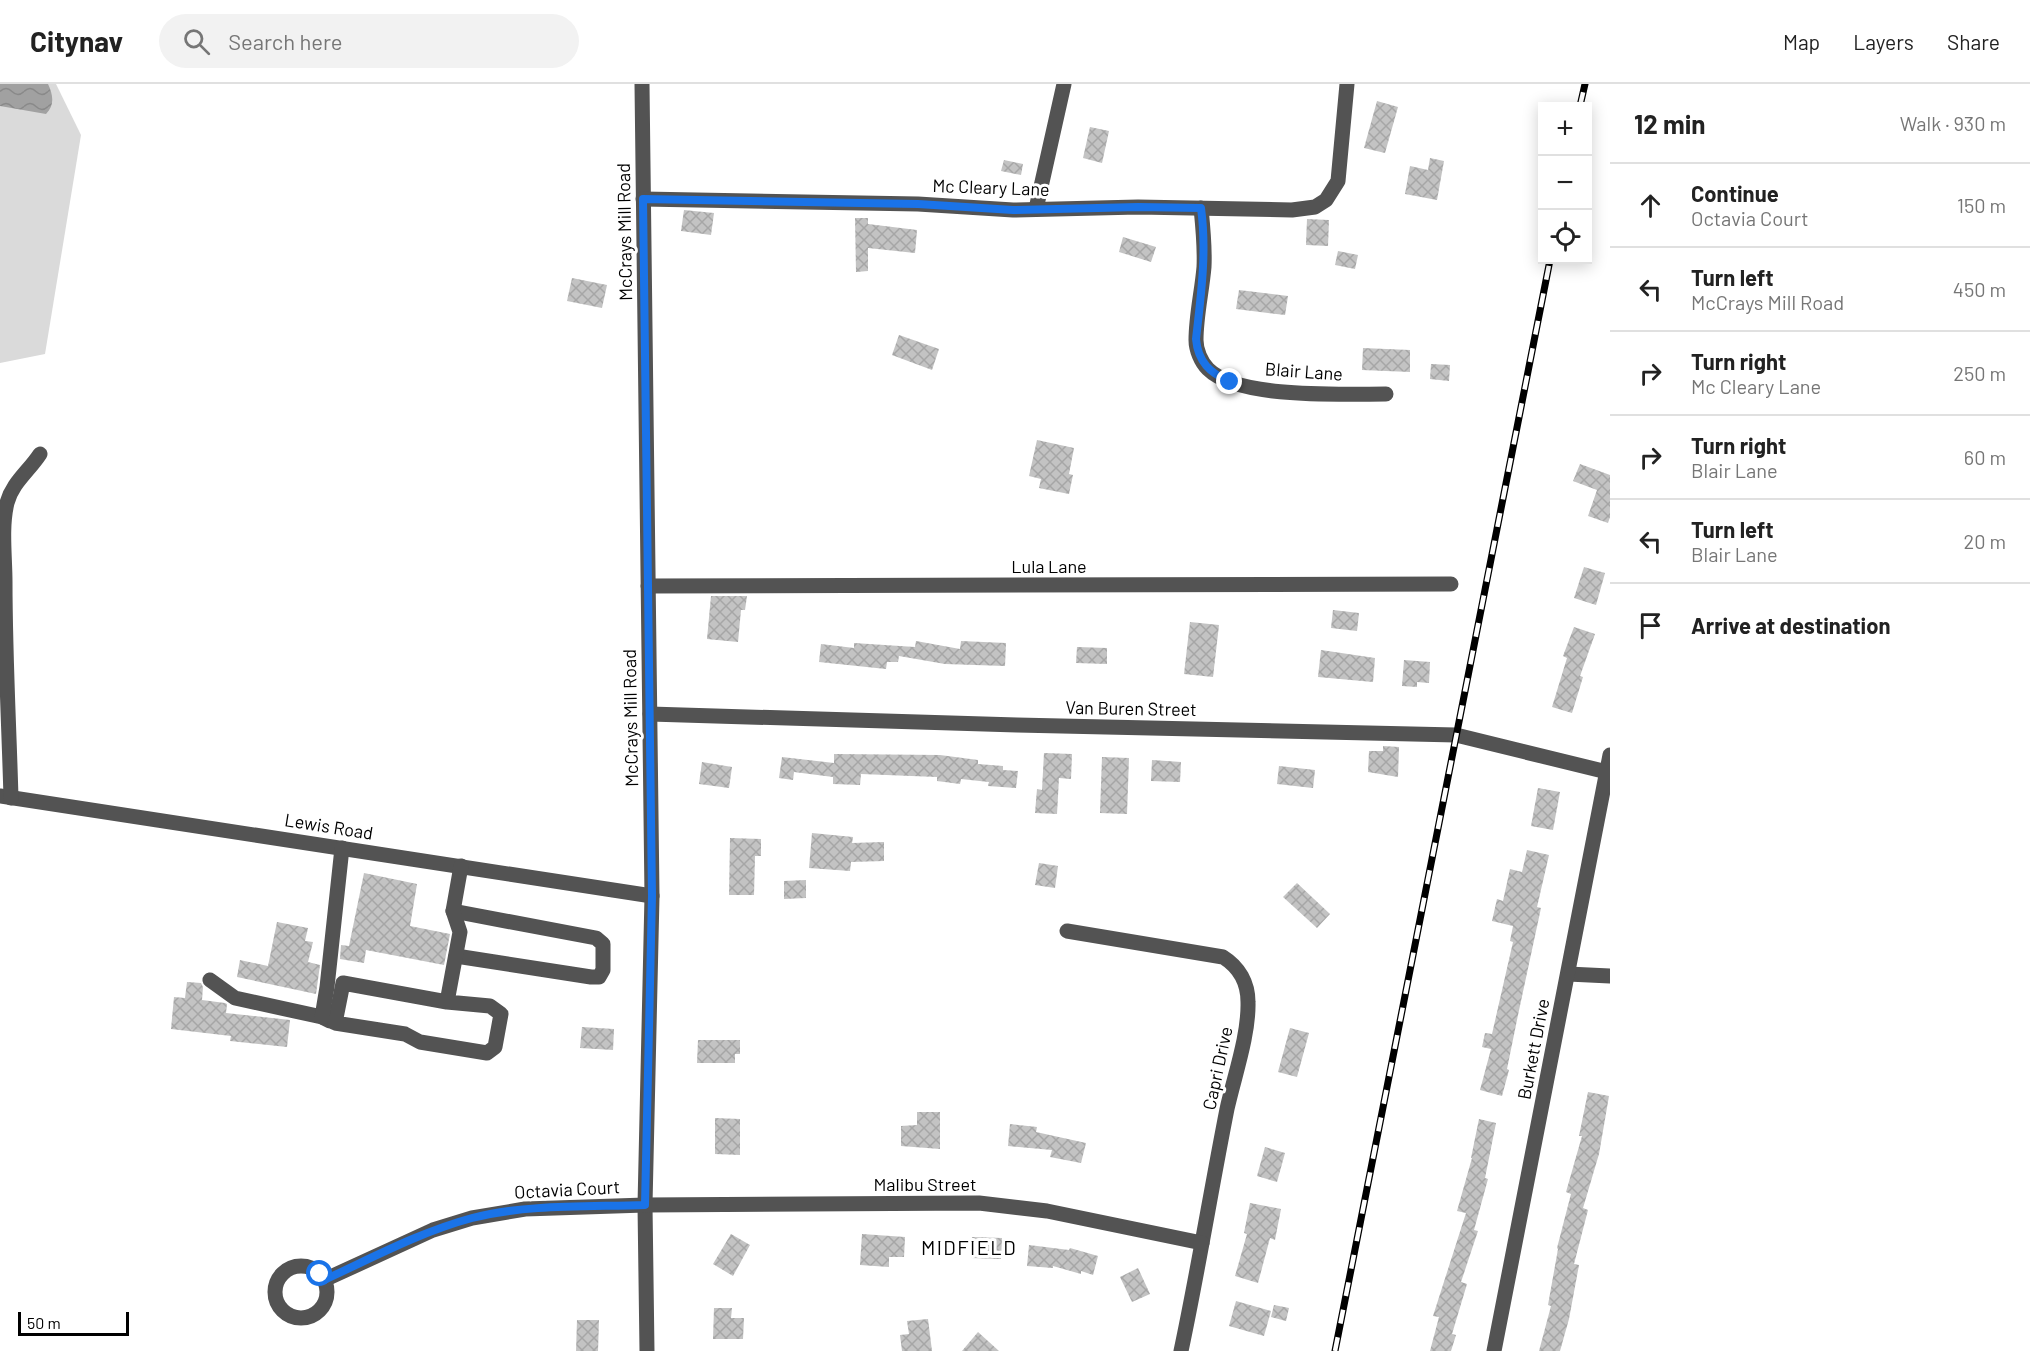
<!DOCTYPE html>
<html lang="en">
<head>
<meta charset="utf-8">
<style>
  body { margin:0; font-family:Barlow,sans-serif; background:#f2f2f2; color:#222 }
  .controls { position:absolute; right:18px; top:18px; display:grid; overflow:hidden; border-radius:0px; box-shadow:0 3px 15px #0003 }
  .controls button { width:54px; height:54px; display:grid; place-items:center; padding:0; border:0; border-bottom:2px solid #e0e0e0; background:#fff; color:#222; font:30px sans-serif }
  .scale { position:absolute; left:18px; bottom:15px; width:111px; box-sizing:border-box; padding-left:6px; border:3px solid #000; border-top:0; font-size:16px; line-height:21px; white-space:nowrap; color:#000; -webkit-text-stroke:4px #fff; paint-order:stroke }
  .stop { position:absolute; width:18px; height:18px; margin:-14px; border:4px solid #1a73e8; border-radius:50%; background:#fff }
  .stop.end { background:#1a73e8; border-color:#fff; box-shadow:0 2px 6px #0008 }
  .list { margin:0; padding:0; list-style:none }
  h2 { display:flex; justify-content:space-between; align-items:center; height:78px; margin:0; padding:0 24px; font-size:26px }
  h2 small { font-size:20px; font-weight:400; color:#767676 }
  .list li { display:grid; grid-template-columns:39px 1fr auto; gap:18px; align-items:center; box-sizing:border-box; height:84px; padding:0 24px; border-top:2px solid #e0e0e0 }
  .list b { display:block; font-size:22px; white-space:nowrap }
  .list p { margin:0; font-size:20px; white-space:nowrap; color:#767676 }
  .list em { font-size:20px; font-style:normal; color:#767676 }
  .icon { flex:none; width:33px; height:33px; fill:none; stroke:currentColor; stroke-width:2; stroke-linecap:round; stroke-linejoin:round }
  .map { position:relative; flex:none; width:1610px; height:1267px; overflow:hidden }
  header { display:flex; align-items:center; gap:36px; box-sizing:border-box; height:84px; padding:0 30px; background:#fff; border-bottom:2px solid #e0e0e0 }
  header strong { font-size:28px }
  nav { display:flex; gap:33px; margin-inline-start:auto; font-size:21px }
  .search { width:420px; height:54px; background:#f2f2f2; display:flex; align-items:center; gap:15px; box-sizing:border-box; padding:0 21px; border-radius:33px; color:#767676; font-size:22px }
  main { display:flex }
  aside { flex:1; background:#fff }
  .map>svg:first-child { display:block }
  .grass { fill:#dadada }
  .water { fill:url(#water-waves) }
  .building { fill:url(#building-cross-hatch) }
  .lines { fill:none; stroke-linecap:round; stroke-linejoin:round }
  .minor { stroke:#535353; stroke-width:15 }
  .rail-casing { stroke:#000; stroke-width:7 }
  .rail { stroke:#fff; stroke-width:4.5; stroke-dasharray:14; stroke-linecap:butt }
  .route { stroke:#1a73e8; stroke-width:8 }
  .labels { text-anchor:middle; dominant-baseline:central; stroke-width:6; stroke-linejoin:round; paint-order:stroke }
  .street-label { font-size:18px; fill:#000; stroke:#fff }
  .neighbourhood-label { font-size:20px; letter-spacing:1.5px; fill:#000; stroke:#fff }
</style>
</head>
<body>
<header>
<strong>Citynav</strong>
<div class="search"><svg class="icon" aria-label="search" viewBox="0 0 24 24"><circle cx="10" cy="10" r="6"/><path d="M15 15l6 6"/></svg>Search here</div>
<nav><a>Map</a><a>Layers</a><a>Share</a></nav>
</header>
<main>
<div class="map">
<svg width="1610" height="1267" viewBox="0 0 1610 1267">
  <defs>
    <pattern id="water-waves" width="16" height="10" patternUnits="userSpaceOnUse" patternTransform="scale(1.5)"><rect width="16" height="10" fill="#a1a1a1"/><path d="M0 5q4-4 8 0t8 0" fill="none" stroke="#898989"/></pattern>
    <pattern id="building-cross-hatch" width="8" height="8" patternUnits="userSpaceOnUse" patternTransform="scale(1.5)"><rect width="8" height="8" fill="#c3c3c3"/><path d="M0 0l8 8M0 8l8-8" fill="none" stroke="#a6a6a6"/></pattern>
  </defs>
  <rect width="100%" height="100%" fill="#fff"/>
  <path class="grass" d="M 0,0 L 56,0 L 81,51 L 45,270 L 0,279 Z"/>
  <path class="water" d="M 0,0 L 48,0 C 53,11 55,21 46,30 L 0,22 Z"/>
  <g class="building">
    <path d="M 1377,17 L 1398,23 L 1385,69 L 1364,64 Z"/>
    <path d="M 1090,43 L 1109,47 L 1102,79 L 1083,74 Z"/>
    <path d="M 1430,74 L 1444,77 L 1437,116 L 1405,110 L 1410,82 L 1428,86 Z"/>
    <path d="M 1004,76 L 1023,80 L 1021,91 L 1001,87 Z"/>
    <path d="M 684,126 L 714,129 L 711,151 L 681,147 Z"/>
    <path d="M 855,134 L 868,134 L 868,140 L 917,146 L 915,169 L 868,164 L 868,187 L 856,188 Z"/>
    <path d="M 1307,135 L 1329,136 L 1328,162 L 1306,161 Z"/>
    <path d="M 1123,153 L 1156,163 L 1151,178 L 1119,168 Z"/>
    <path d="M 1338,167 L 1358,171 L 1355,185 L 1335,181 Z"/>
    <path d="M 572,194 L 607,201 L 602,224 L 567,217 Z"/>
    <path d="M 1239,206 L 1288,212 L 1285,231 L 1236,225 Z"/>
    <path d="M 899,251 L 939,265 L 932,286 L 892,271 Z"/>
    <path d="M 1363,264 L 1410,266 L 1410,288 L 1362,286 Z"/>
    <path d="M 1431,280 L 1450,281 L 1449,297 L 1430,295 Z"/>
    <path d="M 1037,356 L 1074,364 L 1069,390 L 1073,391 L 1069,410 L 1039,404 L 1041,395 L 1029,392 Z"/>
    <path d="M 1580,380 L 1610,391 L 1610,433 L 1608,439 L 1588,432 L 1597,406 L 1573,397 Z"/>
    <path d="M 1584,483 L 1605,489 L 1596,521 L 1574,514 Z"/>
    <path d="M 711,512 L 747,512 L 745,526 L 741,526 L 738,558 L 707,555 Z"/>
    <path d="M 1333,526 L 1359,529 L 1357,547 L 1331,544 Z"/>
    <path d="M 1190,538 L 1219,541 L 1213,593 L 1184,590 Z"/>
    <path d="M 1574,543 L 1595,550 L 1580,592 L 1583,593 L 1572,629 L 1552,623 L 1567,574 L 1563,572 Z"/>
    <path d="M 916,557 L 960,565 L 961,557 L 1006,559 L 1005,582 L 945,580 L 899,572 L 898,578 L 887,578 L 886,585 L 819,578 L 821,560 L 854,564 L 854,559 L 915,563 Z"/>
    <path d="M 1077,563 L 1107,564 L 1107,580 L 1076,579 Z"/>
    <path d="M 1321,566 L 1375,574 L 1373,598 L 1318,593 Z"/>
    <path d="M 1404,576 L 1430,578 L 1429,599 L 1417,598 L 1417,603 L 1402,602 Z"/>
    <path d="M 1383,662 L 1399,663 L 1398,693 L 1368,688 L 1369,667 L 1383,667 Z"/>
    <path d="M 1044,669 L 1072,670 L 1071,695 L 1059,694 L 1057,730 L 1035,729 L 1037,705 L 1042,706 Z"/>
    <path d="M 834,670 L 940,671 L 978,676 L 978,680 L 1003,682 L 1003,686 L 1018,687 L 1016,704 L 988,702 L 989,698 L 961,695 L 960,700 L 937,697 L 937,693 L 861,690 L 860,701 L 833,700 L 833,693 L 794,688 L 793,696 L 779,694 L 782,673 L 834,679 Z"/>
    <path d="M 1102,673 L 1129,674 L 1127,730 L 1100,729 Z"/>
    <path d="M 1152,676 L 1181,678 L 1180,698 L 1151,697 Z"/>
    <path d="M 702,678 L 732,683 L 729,704 L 699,700 Z"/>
    <path d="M 1279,682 L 1315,686 L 1313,704 L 1277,700 Z"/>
    <path d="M 1538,704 L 1560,708 L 1553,746 L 1531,742 Z"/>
    <path d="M 812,749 L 853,753 L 852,759 L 884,758 L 884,777 L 851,778 L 850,787 L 809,784 Z"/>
    <path d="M 730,754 L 761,755 L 761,772 L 755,772 L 754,811 L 729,811 Z"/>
    <path d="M 1527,766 L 1549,771 L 1537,823 L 1541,824 L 1518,931 L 1507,985 L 1509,986 L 1502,1012 L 1480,1006 L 1491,965 L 1482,963 L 1485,949 L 1492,950 L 1513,858 L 1510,857 L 1513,842 L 1492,837 L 1497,815 L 1503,817 L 1510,785 L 1522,788 Z"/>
    <path d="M 1039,779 L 1058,782 L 1055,804 L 1035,801 Z"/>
    <path d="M 364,789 L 417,800 L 410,842 L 450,850 L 444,881 L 366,866 L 364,879 L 340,875 L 341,861 L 349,862 Z"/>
    <path d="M 806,796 L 806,814 L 784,815 L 784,797 Z"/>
    <path d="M 1297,799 L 1330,830 L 1317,844 L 1283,813 Z"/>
    <path d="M 277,838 L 308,844 L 305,857 L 313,858 L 308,878 L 320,881 L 316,910 L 237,893 L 240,876 L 268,882 Z"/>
    <path d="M 187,898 L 201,899 L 203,903 L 202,916 L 225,919 L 227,920 L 226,929 L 290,936 L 287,963 L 230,957 L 231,952 L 171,945 L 174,913 L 185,914 Z"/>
    <path d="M 582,943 L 614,945 L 613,966 L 580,964 Z"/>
    <path d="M 1290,944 L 1309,949 L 1297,993 L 1278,988 Z"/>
    <path d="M 698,956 L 740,956 L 740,970 L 735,970 L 735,979 L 697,979 Z"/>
    <path d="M 1588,1008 L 1609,1012 L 1599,1070 L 1583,1124 L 1588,1126 L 1574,1180 L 1579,1181 L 1569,1235 L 1560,1267 L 1539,1267 L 1551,1222 L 1548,1221 L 1558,1165 L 1557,1164 L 1571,1110 L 1566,1108 L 1582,1052 L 1579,1052 Z"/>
    <path d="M 917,1028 L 940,1028 L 940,1065 L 901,1062 L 901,1042 L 917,1041 Z"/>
    <path d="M 715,1034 L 740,1035 L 740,1071 L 715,1070 Z"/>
    <path d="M 1479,1035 L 1496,1039 L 1485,1094 L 1488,1095 L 1474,1146 L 1478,1147 L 1461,1198 L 1467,1200 L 1452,1250 L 1456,1251 L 1451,1267 L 1430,1267 L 1439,1233 L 1433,1232 L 1466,1129 L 1457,1127 L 1472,1074 L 1471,1074 Z"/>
    <path d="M 1010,1040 L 1037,1043 L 1036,1048 L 1086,1059 L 1081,1079 L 1050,1073 L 1052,1066 L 1008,1062 Z"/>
    <path d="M 1265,1063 L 1285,1069 L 1277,1098 L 1257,1092 Z"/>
    <path d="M 1250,1119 L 1281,1125 L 1275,1156 L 1270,1154 L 1258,1199 L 1235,1192 L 1247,1150 L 1244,1149 Z"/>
    <path d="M 731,1150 L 750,1161 L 733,1192 L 713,1180 Z"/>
    <path d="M 862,1150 L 905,1153 L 904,1173 L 889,1173 L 889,1183 L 860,1181 Z"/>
    <path d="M 972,1153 L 1002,1154 L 1001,1175 L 971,1174 Z"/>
    <path d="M 1029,1161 L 1069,1166 L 1070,1164 L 1098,1172 L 1093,1191 L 1081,1187 L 1081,1190 L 1053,1182 L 1053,1184 L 1027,1182 Z"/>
    <path d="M 1138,1184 L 1150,1210 L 1132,1218 L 1120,1193 Z"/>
    <path d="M 1236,1217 L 1271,1227 L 1264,1252 L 1229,1242 Z"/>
    <path d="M 1274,1221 L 1289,1224 L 1286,1237 L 1271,1233 Z"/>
    <path d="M 714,1224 L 732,1224 L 731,1234 L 744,1234 L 743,1255 L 713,1255 Z"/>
    <path d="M 928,1235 L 932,1267 L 902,1267 L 900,1251 L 909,1250 L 907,1237 Z"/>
    <path d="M 577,1236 L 599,1236 L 598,1267 L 576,1267 Z"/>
    <path d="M 978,1248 L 999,1267 L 962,1267 Z"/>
  </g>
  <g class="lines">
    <g class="minor">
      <path d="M 642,0 L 652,812 L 645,1121 L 647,1267"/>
      <path d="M 643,115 L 918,120 L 1013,126 L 1138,123 L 1292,126 L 1315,123 L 1326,116 L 1338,97 L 1347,0"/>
      <path d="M 1201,124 C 1203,144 1205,163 1204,183 C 1202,207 1196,232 1196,256 C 1196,266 1201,278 1208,285 C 1238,315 1343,310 1386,310"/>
      <path d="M 1036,125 L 1064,0"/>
      <path d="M 648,502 L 1451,500"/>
      <path d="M 650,630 L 1017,641 L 1456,651 L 1607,688"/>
      <path d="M 0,712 L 652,812"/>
      <path d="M 11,714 C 9,642 5,570 5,498 C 5,473 1,443 7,419 C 12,399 29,387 40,370"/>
      <path d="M 453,827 L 596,854 L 603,860 L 603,886 L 599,893 L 591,893 L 456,872"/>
      <path d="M 1067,847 L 1223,873 C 1239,883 1248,899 1248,918 C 1249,951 1234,993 1227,1025 C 1211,1106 1198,1187 1181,1267"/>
      <path d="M 1568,890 L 1610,892"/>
      <path d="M 210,896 L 235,914 L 322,933 L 330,937"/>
      <path d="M 447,918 L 343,899 L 335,939 L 405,950 L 420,958 L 487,969 L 495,963 L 501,930 L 490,922 L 447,918 L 460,848 L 453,827 L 461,782"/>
      <path d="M 322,933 L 327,903 L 342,764"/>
      <circle cx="301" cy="1208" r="26"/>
      <path d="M 324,1196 L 433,1146 L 472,1134 L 525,1125 L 645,1121 L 979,1119 L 1047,1127 L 1202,1159"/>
      <path d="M 1494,1267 L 1610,671"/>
    </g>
    <defs>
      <g id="rail">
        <path d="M 1580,22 L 1585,0"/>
        <path d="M 1335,1267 L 1550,176"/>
      </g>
    </defs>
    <use href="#rail" class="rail-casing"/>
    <use href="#rail" class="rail"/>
  </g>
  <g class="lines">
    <path class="route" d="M 320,1190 L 324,1196 C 372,1174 420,1148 472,1134 C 527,1120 588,1123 645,1121 L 652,812 L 643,115 L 918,120 L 1013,126 L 1138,123 L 1201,124 C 1207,168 1201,211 1196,255 C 1198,278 1210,289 1230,298"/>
  </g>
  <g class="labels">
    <g class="street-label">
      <text transform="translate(991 103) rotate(2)">Mc Cleary Lane</text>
      <text transform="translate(624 148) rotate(-91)">McCrays Mill Road</text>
      <text transform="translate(1304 287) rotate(4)">Blair Lane</text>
      <text x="1049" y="482">Lula Lane</text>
      <text transform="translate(1131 624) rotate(1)">Van Buren Street</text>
      <text transform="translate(630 634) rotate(-91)">McCrays Mill Road</text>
      <text transform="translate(329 742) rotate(9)">Lewis Road</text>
      <text transform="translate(1533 965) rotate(-79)">Burkett Drive</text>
      <text transform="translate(1217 984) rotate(-78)">Capri Drive</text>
      <text x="925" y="1100">Malibu Street</text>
      <text transform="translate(567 1105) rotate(-3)">Octavia Court</text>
    </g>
    <g class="neighbourhood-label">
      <text x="969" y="1163">MIDFIELD</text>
    </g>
  </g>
</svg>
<div class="controls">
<button>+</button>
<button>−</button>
<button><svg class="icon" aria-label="locate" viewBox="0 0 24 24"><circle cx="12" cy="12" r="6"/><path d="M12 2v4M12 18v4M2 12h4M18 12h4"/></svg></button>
</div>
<div class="scale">50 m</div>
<div class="stop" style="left:320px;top:1190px"></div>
<div class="stop end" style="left:1230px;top:298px"></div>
</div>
<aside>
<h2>12 min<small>Walk · 930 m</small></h2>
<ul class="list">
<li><svg class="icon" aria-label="ahead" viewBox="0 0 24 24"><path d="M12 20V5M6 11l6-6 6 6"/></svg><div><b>Continue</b><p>Octavia Court</p></div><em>150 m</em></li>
<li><svg class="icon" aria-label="left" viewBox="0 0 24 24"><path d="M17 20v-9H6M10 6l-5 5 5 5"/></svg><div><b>Turn left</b><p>McCrays Mill Road</p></div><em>450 m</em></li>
<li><svg class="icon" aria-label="right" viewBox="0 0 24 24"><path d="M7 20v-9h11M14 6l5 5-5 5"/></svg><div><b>Turn right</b><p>Mc Cleary Lane</p></div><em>250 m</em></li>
<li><svg class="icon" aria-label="right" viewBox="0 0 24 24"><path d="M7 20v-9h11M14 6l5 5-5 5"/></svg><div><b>Turn right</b><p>Blair Lane</p></div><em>60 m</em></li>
<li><svg class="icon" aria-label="left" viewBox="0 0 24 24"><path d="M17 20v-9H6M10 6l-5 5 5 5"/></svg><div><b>Turn left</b><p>Blair Lane</p></div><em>20 m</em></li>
<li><svg class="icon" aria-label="arrive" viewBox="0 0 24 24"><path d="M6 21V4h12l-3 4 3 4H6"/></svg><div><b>Arrive at destination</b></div></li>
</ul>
</aside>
</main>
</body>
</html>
